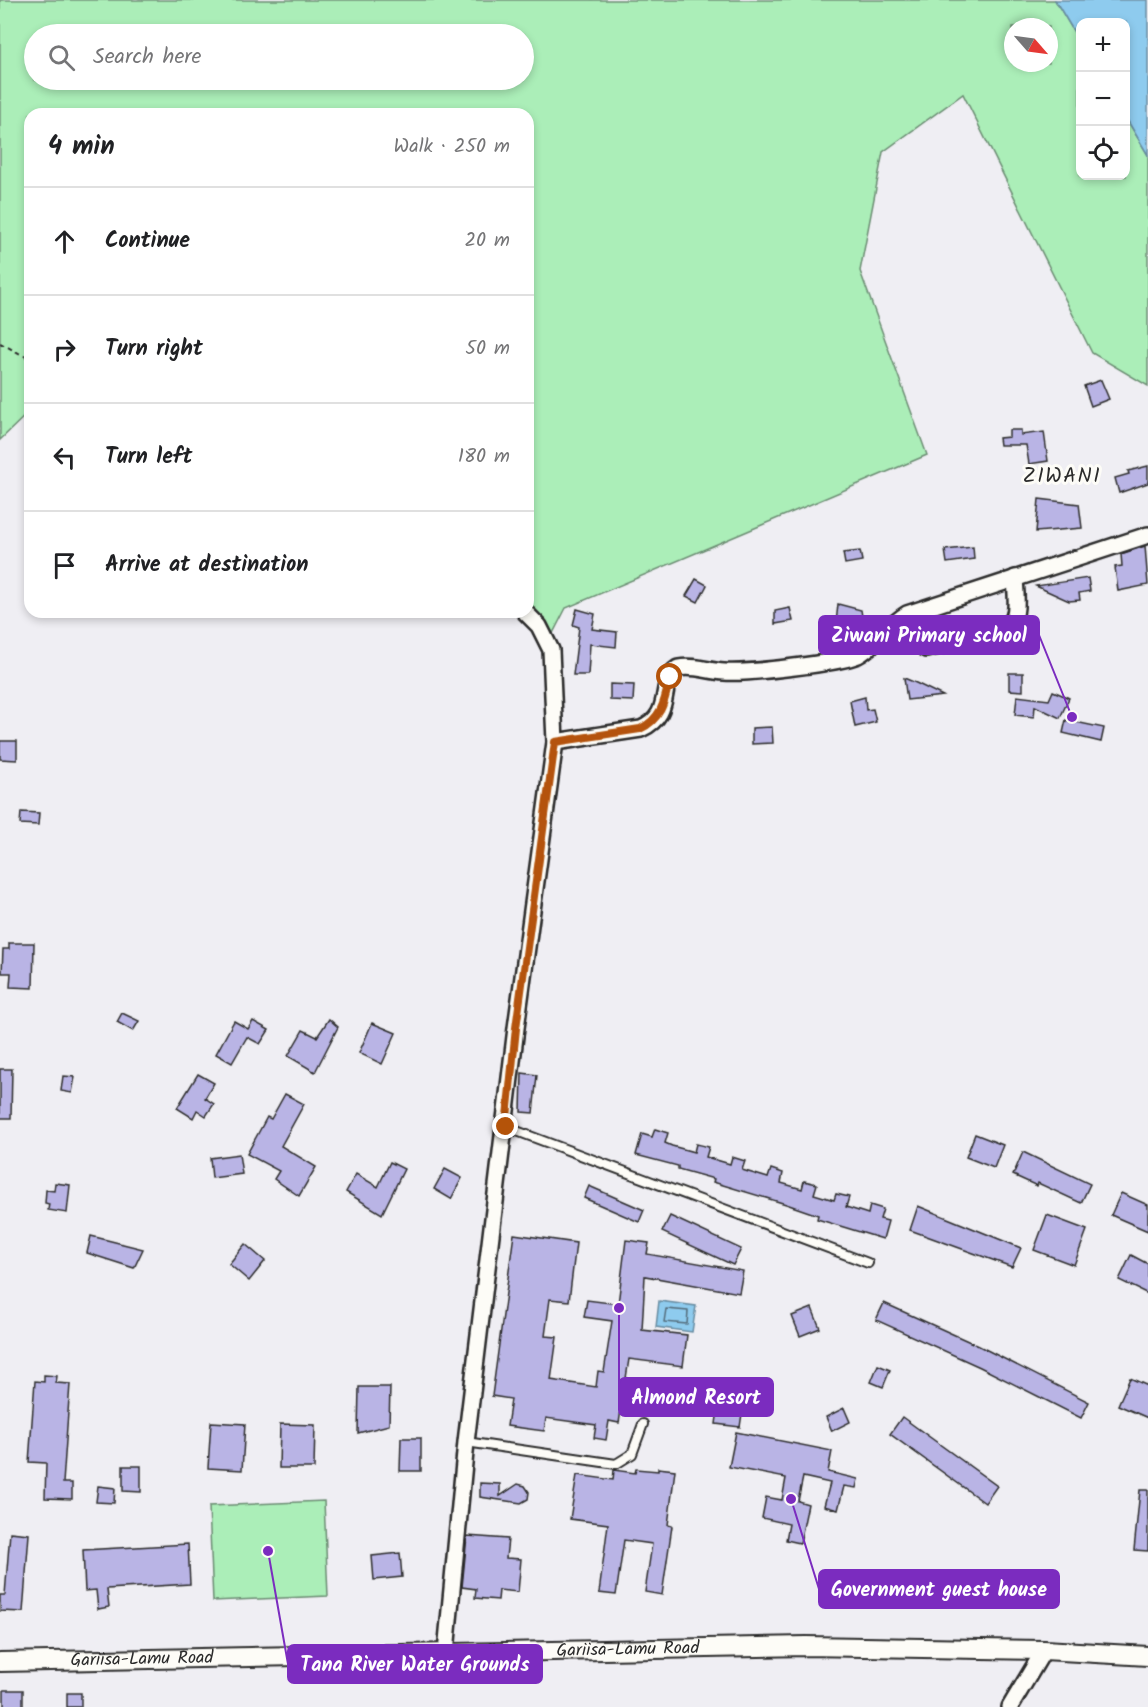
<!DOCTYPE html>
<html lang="en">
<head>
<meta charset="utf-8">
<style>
  body { margin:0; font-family:Kalam,sans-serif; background:#f6f6f6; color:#202124 }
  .controls { position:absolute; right:18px; top:18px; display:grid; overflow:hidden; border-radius:12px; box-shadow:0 3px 9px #0003 }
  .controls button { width:54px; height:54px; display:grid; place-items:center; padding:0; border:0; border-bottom:2px solid #e0e0e0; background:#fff; color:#202124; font:30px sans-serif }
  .compass { position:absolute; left:1004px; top:18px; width:54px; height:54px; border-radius:50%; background:#fff; box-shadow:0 3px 9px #0003; rotate:118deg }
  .stop { position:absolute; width:18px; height:18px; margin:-14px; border:4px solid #b45309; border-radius:50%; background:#fff }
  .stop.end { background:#b45309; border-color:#fff; box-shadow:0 2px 6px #0008 }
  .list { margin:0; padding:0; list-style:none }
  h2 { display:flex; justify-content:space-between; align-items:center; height:78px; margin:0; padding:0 24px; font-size:26px }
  h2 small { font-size:20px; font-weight:400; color:#757577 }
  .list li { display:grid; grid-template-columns:39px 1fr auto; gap:18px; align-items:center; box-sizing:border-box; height:108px; padding:0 24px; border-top:2px solid #e0e0e0 }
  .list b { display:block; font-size:22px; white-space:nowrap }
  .list em { font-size:20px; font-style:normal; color:#757577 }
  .icon { flex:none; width:33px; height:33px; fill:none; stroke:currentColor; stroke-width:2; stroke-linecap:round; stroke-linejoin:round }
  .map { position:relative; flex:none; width:1148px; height:1707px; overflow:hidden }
  .search { position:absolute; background:#fff; box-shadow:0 3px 9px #0003; left:24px; top:24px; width:510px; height:66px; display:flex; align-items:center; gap:15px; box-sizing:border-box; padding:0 21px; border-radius:33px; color:#757577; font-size:22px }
  .panel { position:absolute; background:#fff; box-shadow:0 3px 9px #0003; left:24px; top:108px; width:510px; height:510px; border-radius:18px }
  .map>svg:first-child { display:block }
  .green { fill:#abeeb8; stroke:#6b8c72; stroke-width:1.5; fill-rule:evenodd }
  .water { fill:#8ecbee; stroke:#668ba0; stroke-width:1.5 }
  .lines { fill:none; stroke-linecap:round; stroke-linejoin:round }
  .shore { stroke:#536b79; stroke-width:1.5 }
  .building { fill:#b9b4e5; stroke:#2b2b2b; stroke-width:1.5 }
  .service-casing { stroke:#2b2b2b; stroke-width:12 }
  .minor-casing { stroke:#2b2b2b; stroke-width:20 }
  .tertiary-casing { stroke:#2b2b2b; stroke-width:22 }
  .path { stroke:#2b2b2b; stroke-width:2; stroke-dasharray:4.5 4.5; stroke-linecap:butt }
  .service { stroke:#fdfcf7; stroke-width:8 }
  .minor { stroke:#fdfcf7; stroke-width:15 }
  .tertiary { stroke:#fdfcf7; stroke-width:18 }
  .route { stroke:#b45309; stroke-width:8 }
  .labels { text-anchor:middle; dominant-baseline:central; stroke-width:6; stroke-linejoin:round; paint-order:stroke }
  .street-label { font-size:18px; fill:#2b2b2b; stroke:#fdfcf7 }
  .quarter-label { font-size:21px; letter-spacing:1.5px; fill:#2b2b2b; stroke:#fdfcf7 }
  .leader { fill:none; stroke:#7b2cbf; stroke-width:2 }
  .callout-dot { fill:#7b2cbf; stroke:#fdfcf7; stroke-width:2 }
  .callout { fill:#7b2cbf; stroke:#7b2cbf; stroke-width:2 }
  .callout-label { font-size:20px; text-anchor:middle; font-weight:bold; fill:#fff }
</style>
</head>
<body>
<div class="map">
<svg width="1148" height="1707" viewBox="0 0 1148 1707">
  <rect width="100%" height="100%" fill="#efeef3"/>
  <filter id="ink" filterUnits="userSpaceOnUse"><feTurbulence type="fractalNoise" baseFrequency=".0167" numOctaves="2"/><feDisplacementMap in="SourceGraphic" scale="12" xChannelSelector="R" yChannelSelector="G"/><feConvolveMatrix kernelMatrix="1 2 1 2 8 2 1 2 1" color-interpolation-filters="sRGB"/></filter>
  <g filter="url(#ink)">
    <g class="green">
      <path d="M 0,0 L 1055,0 L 1080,42 L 1080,176 L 1126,176 L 1126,118 L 1148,155 L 1148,386 L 1092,353 L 963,94 L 883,152 L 860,271 L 927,455 L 566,608 L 549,641 L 516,612 L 528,612 L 528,114 L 30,114 L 30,411 L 0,440 ZM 1013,27 L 1049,27 L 1049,63 L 1013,63 ZM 34,34 L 524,34 L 524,80 L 34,80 Z"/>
      <path d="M 324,1501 L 328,1596 L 213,1601 L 209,1506 Z"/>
    </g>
    <g class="water">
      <path d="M 1055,0 L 1148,0 L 1148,155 L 1126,118 L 1126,22 L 1080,22 L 1080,42 Z"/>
      <path d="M 659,1301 L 696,1306 L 692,1332 L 656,1327 Z"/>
    </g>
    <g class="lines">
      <path class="shore" d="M 666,1309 L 688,1311 L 687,1324 L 664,1322 Z"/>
    </g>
    <g class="building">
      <path d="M 1101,380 L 1109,399 L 1091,406 L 1084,386 Z"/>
      <path d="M 1009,430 L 1021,430 L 1021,435 L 1044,432 L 1048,461 L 1029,464 L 1026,445 L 1000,445 L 999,438 L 1009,437 Z"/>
      <path d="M 1148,466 L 1148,483 L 1119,493 L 1115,478 L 1129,474 L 1128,471 Z"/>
      <path d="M 1039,499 L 1079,504 L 1082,528 L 1036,532 Z"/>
      <path d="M 1145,546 L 1148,585 L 1118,591 L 1115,567 L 1122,566 L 1121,554 Z"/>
      <path d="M 973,547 L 974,559 L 947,563 L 945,550 Z"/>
      <path d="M 860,551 L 862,561 L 845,564 L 843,553 Z"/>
      <path d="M 1088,578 L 1090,591 L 1079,593 L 1080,600 L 1069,601 L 1036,586 Z"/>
      <path d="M 696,579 L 707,585 L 698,602 L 686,596 Z"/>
      <path d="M 838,604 L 861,610 L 864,629 L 835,633 Z"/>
      <path d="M 790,608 L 793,621 L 775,624 L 775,611 Z"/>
      <path d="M 577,609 L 595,614 L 592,629 L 617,632 L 616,647 L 590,644 L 588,675 L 573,675 L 579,627 L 573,625 Z"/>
      <path d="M 1009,673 L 1023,673 L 1023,691 L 1009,690 Z"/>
      <path d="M 904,678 L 916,683 L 943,696 L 907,700 Z"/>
      <path d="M 610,684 L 634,685 L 633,701 L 610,700 Z"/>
      <path d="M 1053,691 L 1069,698 L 1060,718 L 1035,706 L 1034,717 L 1015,715 L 1017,696 L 1049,700 Z"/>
      <path d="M 865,697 L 866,710 L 873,709 L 876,722 L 855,727 L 850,701 Z"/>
      <path d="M 1066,720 L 1104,728 L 1101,742 L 1063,733 Z"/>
      <path d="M 772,727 L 773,743 L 752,744 L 752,728 Z"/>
      <path d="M 0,741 L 17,741 L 17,760 L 0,759 Z"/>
      <path d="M 21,812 L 39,813 L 38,825 L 20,824 Z"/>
      <path d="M 9,943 L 34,943 L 33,988 L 10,987 L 11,973 L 2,973 L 3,949 L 9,949 Z"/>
      <path d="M 122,1013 L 139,1021 L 133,1031 L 117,1022 Z"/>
      <path d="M 329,1019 L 338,1027 L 315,1072 L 288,1056 L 303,1030 L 317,1037 Z"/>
      <path d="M 234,1021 L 248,1029 L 253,1021 L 269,1030 L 260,1044 L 247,1037 L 232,1063 L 216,1054 Z"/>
      <path d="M 372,1023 L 396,1033 L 382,1064 L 359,1053 Z"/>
      <path d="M 0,1069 L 12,1069 L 11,1118 L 0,1118 Z"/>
      <path d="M 522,1073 L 537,1075 L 533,1113 L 521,1112 Z"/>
      <path d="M 198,1074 L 214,1083 L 205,1098 L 214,1104 L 206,1116 L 197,1110 L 193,1118 L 177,1108 Z"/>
      <path d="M 63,1076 L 75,1077 L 72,1093 L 61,1091 Z"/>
      <path d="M 285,1094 L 304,1104 L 281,1146 L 316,1167 L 299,1196 L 274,1179 L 279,1171 L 247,1154 L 267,1117 L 271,1119 Z"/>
      <path d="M 655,1129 L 668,1133 L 665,1143 L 672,1146 L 694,1152 L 696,1144 L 709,1147 L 706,1157 L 730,1164 L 732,1157 L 745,1161 L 742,1170 L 768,1178 L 771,1169 L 783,1173 L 781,1183 L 802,1189 L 804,1181 L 817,1184 L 814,1194 L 834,1200 L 836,1194 L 849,1197 L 846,1207 L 868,1214 L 870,1205 L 883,1209 L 880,1219 L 888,1221 L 883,1239 L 817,1219 L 818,1215 L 786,1204 L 713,1182 L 714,1179 L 678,1169 L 678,1166 L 636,1155 L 642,1134 L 652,1137 Z"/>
      <path d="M 975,1134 L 1003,1145 L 994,1168 L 966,1157 Z"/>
      <path d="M 1023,1152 L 1090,1184 L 1081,1203 L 1038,1183 L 1037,1186 L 1013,1175 Z"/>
      <path d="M 239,1154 L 242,1174 L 212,1178 L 210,1158 Z"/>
      <path d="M 390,1162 L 404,1169 L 382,1214 L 346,1192 L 356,1174 L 378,1187 Z"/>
      <path d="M 445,1169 L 462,1178 L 451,1199 L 434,1189 Z"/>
      <path d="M 55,1183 L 70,1185 L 67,1213 L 48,1210 L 49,1204 L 45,1203 L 46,1190 L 54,1191 Z"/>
      <path d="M 589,1186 L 644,1210 L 639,1222 L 584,1198 Z"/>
      <path d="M 1121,1193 L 1148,1205 L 1148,1231 L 1111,1215 Z"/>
      <path d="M 918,1206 L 1021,1248 L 1012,1267 L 910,1230 Z"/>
      <path d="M 1047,1215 L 1087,1230 L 1074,1265 L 1034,1250 Z"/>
      <path d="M 670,1216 L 741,1249 L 733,1265 L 662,1232 Z"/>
      <path d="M 514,1234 L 576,1243 L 569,1301 L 550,1299 L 545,1336 L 557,1337 L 551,1380 L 596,1387 L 598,1371 L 604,1372 L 612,1321 L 584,1317 L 587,1300 L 618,1304 L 626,1240 L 649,1243 L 647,1254 L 743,1271 L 739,1293 L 645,1276 L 642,1330 L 687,1335 L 683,1366 L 629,1359 L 619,1423 L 609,1421 L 606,1440 L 594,1438 L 596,1425 L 546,1418 L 544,1431 L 507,1426 L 511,1399 L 492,1396 Z"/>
      <path d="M 91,1236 L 143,1249 L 134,1268 L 87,1253 Z"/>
      <path d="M 245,1244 L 265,1261 L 249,1281 L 229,1264 Z"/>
      <path d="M 1131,1255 L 1148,1264 L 1148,1294 L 1119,1280 Z"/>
      <path d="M 884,1303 L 979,1346 L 1089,1402 L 1081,1418 L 980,1367 L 876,1320 Z"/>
      <path d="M 812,1308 L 820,1328 L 800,1336 L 792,1316 Z"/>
      <path d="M 878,1365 L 890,1370 L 883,1387 L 871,1382 Z"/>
      <path d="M 44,1375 L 57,1376 L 56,1383 L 70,1384 L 63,1483 L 72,1483 L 72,1499 L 45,1498 L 46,1463 L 29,1462 L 35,1381 L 44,1382 Z"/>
      <path d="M 1130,1378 L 1148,1386 L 1148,1418 L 1118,1405 Z"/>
      <path d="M 359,1387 L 390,1387 L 389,1425 L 358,1433 Z"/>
      <path d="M 719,1403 L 743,1407 L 740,1427 L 716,1424 Z"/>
      <path d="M 844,1408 L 850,1422 L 832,1431 L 826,1417 Z"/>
      <path d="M 902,1417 L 997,1486 L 985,1503 L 890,1434 Z"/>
      <path d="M 211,1422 L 245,1424 L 242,1470 L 208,1468 Z"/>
      <path d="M 280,1424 L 315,1425 L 314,1468 L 279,1468 Z"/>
      <path d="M 736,1432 L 832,1451 L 828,1472 L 858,1479 L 856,1488 L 844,1486 L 838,1510 L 824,1506 L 830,1483 L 803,1477 L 798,1501 L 808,1504 L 800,1543 L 786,1540 L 789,1524 L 762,1518 L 766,1497 L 782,1500 L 786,1478 L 729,1467 Z"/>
      <path d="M 401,1438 L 421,1438 L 421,1471 L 400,1471 Z"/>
      <path d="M 123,1466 L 141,1466 L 141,1492 L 123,1491 Z"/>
      <path d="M 658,1468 L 675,1470 L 668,1525 L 672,1526 L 662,1595 L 645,1592 L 652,1544 L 624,1540 L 616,1595 L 599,1593 L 608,1524 L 570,1519 L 577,1475 L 613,1480 L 614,1470 L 635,1473 L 636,1469 L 658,1471 Z"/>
      <path d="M 480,1483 L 500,1484 L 500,1496 L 518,1484 L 525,1486 L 529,1492 L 528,1499 L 521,1503 L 480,1497 Z"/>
      <path d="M 98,1486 L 115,1488 L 114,1503 L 96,1502 Z"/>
      <path d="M 1140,1490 L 1148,1490 L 1148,1551 L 1134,1550 Z"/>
      <path d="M 10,1532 L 29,1534 L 23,1612 L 0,1611 L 0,1595 L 5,1595 Z"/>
      <path d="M 467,1536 L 508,1539 L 506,1558 L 521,1559 L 518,1592 L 499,1590 L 498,1600 L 475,1598 L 476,1589 L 462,1587 Z"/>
      <path d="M 188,1544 L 190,1584 L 107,1589 L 109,1607 L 98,1609 L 96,1590 L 85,1591 L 83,1550 Z"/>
      <path d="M 400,1553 L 402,1577 L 374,1580 L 372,1556 Z"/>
      <rect x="4" y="1690" width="19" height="17"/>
      <rect x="67" y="1693" width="14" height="14"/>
    </g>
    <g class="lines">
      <defs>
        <g id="service">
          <path d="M 506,1127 L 868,1263"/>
          <path d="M 466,1442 L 616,1464 L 632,1454 L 643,1424"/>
        </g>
        <g id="minor">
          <path d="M 926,649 L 1002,631 C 1021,620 1016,599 1015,578"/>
          <path d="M 555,742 L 641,729 C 676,713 656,682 678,668 C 694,665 708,671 724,672 C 746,674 839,663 858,655 C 875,646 887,626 907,614 L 1148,535"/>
          <path d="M 446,1652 L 466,1442 L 516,1028 L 555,742 L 551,650 L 539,626 L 525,612"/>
          <path d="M 1010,1707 L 1044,1650"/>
        </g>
        <g id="tertiary">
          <path id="s1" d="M 0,1662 L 806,1646 L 1044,1650 L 1148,1656"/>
        </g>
      </defs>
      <use href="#service" class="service-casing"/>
      <use href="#minor" class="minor-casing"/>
      <use href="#tertiary" class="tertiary-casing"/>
      <path class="path" d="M 0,343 L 30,359"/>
      <use href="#service" class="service"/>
      <use href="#minor" class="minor"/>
      <use href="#tertiary" class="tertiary"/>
    </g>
  </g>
  <g class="lines" filter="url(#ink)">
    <path class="route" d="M 506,1127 L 516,1028 L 555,742 L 640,729 C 663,718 665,699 670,677"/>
  </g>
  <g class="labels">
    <g class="street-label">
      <text stroke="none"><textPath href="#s1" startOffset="628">Gariisa-Lamu Road</textPath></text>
      <text stroke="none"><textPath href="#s1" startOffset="142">Gariisa-Lamu Road</textPath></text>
    </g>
    <g class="quarter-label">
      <text x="1062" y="476">ZIWANI</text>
    </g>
  </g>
  <path class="leader" d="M1072 717L1039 635M619 1308L619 1397M791 1499L819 1589M268 1551L288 1664"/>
  <g class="callout-dot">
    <circle cx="1072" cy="717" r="6"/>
    <circle cx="619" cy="1308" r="6"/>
    <circle cx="791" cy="1499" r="6"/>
    <circle cx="268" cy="1551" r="6"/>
  </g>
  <g class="callout">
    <rect x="819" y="616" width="220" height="38" rx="6"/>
    <rect x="619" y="1378" width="154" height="38" rx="6"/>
    <rect x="819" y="1570" width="240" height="38" rx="6"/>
    <rect x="288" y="1645" width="254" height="38" rx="6"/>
  </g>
  <g class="callout-label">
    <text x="929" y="642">Ziwani Primary school</text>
    <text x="696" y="1404">Almond Resort</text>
    <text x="939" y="1596">Government guest house</text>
    <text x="415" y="1671">Tana River Water Grounds</text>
  </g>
</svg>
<div class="controls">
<button>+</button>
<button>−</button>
<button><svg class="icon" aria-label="locate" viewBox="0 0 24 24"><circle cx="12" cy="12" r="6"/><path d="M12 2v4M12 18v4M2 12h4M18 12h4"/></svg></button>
</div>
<svg class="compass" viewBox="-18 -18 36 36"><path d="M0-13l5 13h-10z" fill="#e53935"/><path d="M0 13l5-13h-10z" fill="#757577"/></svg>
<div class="stop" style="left:670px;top:677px"></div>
<div class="stop end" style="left:506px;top:1127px"></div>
<div class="search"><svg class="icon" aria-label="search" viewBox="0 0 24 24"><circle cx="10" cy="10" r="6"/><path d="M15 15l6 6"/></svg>Search here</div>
<section class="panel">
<h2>4 min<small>Walk · 250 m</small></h2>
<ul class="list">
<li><svg class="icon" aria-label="ahead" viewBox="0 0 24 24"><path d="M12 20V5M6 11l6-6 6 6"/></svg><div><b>Continue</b></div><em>20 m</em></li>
<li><svg class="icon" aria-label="right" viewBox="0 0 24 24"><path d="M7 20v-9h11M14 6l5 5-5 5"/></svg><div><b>Turn right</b></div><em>50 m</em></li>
<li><svg class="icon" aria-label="left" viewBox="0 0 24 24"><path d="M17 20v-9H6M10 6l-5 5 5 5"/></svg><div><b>Turn left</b></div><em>180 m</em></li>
<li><svg class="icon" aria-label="arrive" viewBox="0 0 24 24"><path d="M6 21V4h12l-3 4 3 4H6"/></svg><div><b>Arrive at destination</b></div></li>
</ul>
</section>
</div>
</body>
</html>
